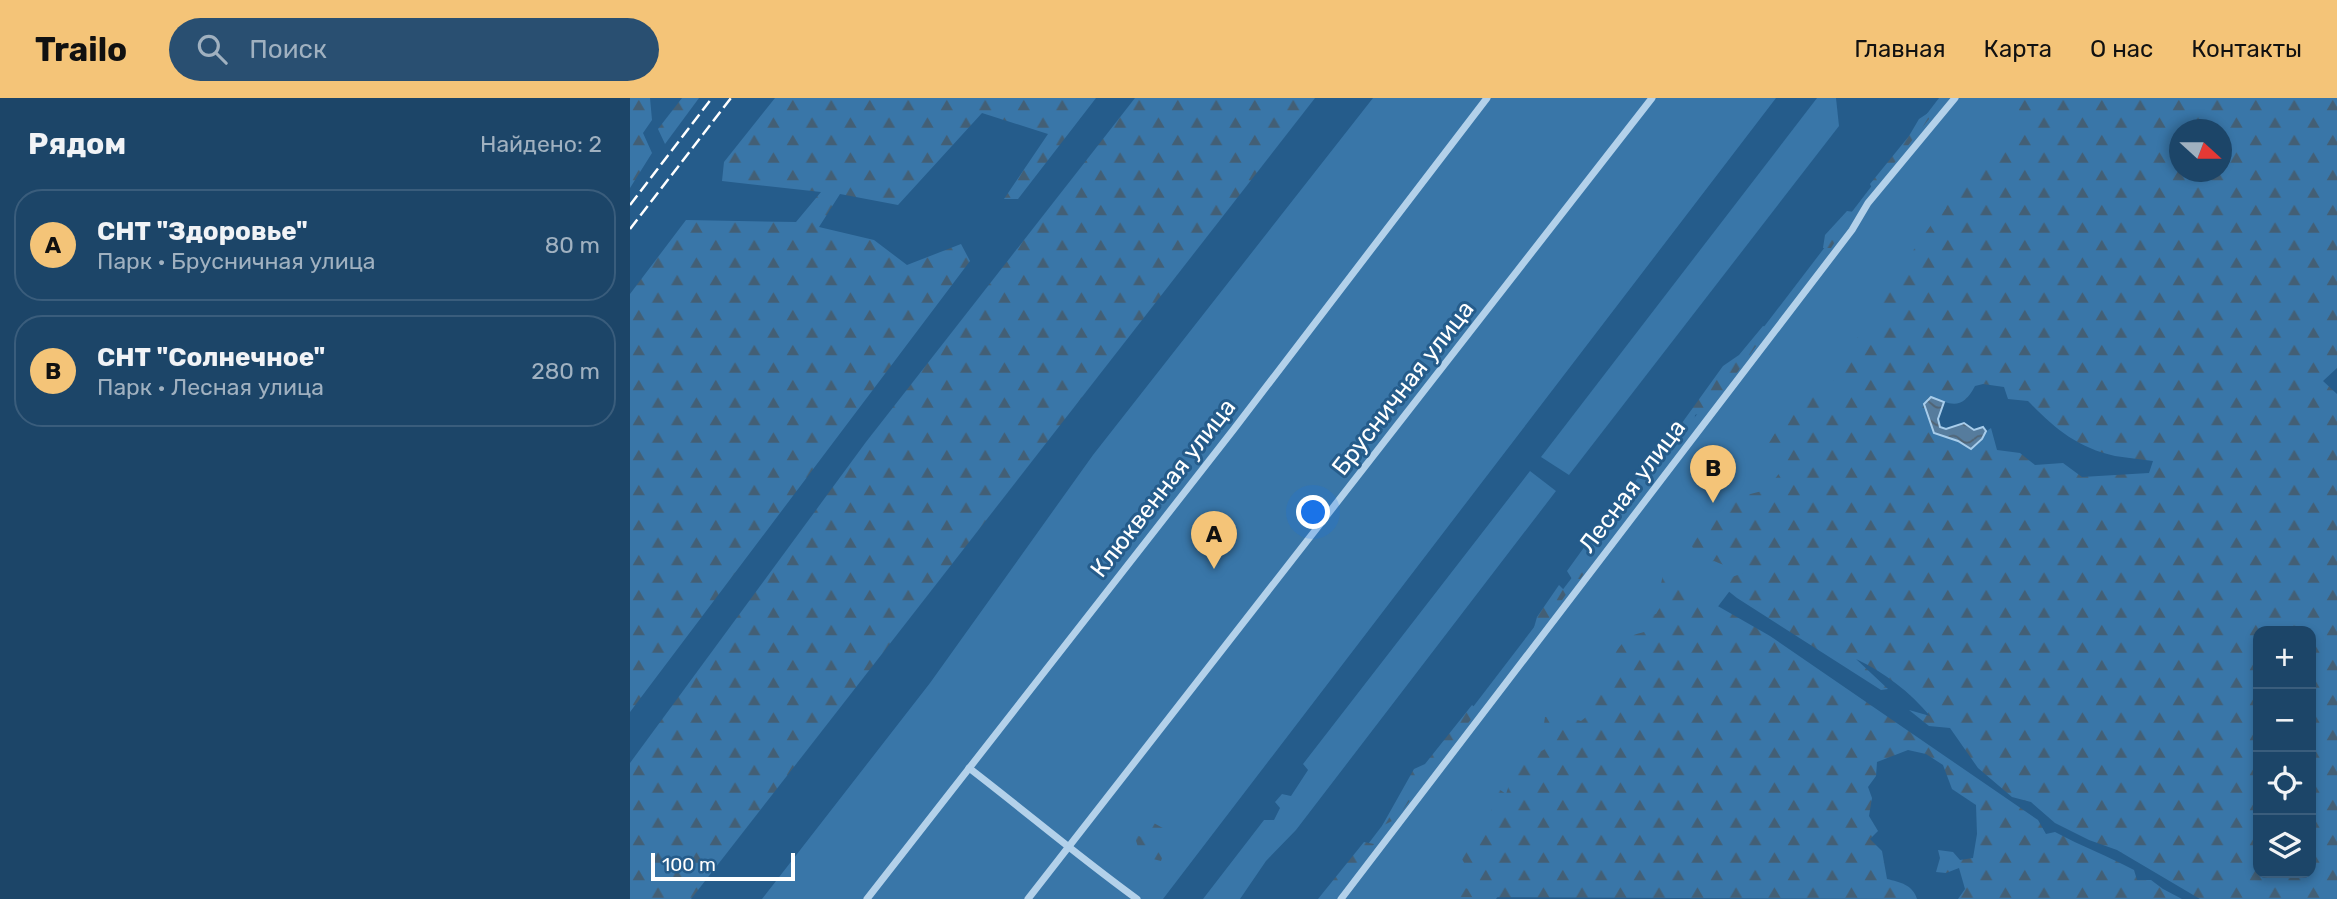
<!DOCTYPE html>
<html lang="ru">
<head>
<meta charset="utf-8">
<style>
  body { margin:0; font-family:Rubik,sans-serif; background:#294f71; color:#f1f3f6 }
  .controls { position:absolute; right:21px; bottom:21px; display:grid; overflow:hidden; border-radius:14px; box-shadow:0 4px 10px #0003 }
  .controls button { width:63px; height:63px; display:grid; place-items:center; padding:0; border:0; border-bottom:2px solid #3a5d7c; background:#1c4568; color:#f1f3f6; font:35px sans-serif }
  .compass { position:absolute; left:1539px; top:21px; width:63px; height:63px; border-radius:50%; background:#1c4568; box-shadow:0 4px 10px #0003; rotate:111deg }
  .scale { position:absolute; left:21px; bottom:18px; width:144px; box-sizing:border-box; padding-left:7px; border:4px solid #fff; border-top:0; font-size:19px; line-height:24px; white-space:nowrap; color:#fff; -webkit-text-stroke:5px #255c8b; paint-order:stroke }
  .you { position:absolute; left:684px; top:415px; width:24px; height:24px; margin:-18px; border:5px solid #fff; border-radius:50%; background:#1a73e8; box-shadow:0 0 0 10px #1a73e833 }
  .badge { display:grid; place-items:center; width:46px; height:46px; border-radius:50%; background:#f4c478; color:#111; font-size:23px; font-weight:700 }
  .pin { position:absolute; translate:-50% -58px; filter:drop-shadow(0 2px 4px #0008) }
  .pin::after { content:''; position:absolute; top:37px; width:24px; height:21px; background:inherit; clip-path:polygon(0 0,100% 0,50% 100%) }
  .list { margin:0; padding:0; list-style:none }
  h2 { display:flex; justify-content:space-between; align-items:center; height:91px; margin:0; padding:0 28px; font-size:30px }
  h2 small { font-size:23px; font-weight:400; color:#a0b1c0 }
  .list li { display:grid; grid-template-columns:46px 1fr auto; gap:21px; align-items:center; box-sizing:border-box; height:112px; margin:0 14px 14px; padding:0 14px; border:2px solid #3a5d7c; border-radius:28px }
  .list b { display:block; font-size:26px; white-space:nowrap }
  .list p { margin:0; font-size:23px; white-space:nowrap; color:#a0b1c0 }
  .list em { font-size:23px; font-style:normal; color:#a0b1c0 }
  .icon { flex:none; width:38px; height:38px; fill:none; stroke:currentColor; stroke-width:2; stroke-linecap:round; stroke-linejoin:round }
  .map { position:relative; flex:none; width:1707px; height:801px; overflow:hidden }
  header { display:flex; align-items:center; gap:42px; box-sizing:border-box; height:98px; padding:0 35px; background:#f4c478; color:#111 }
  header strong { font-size:33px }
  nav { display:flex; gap:38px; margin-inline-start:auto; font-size:24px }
  .search { width:490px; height:63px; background:#294f71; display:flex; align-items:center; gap:18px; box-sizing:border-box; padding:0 24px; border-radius:38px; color:#a0b1c0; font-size:26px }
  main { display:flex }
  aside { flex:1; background:#1c4568 }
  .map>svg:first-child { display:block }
  .green { fill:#3976a8 }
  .forest { fill:url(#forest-firs); fill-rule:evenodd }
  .water { fill:url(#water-waves); stroke:#a8cdeb; stroke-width:2 }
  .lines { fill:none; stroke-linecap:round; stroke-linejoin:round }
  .street { stroke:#b3d1ea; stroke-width:7 }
  .rail { stroke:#fff; stroke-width:2.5; stroke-dasharray:12 5; stroke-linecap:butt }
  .labels { text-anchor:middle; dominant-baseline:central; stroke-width:6; stroke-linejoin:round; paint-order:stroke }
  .street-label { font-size:24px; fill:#fff; stroke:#255c8b }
</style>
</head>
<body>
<header>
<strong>Trailo</strong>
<div class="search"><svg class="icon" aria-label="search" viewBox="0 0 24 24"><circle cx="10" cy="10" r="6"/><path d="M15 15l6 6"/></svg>Поиск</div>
<nav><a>Главная</a><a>Карта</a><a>О нас</a><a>Контакты</a></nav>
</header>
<main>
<aside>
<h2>Рядом<small>Найдено: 2</small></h2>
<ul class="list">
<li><span class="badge">A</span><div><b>СНТ &quot;Здоровье&quot;</b><p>Парк · Брусничная улица</p></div><em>80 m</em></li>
<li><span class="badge">B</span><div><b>СНТ &quot;Солнечное&quot;</b><p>Парк · Лесная улица</p></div><em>280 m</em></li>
</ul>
</aside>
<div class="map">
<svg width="1707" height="801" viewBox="0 0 1707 801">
  <defs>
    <pattern id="forest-firs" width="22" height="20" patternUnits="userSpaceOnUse" patternTransform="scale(1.75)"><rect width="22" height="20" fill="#3976a8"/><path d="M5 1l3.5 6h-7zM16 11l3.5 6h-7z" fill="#435f75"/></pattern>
    <pattern id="water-waves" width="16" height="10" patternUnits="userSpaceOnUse" patternTransform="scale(1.75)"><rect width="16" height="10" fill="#567c9d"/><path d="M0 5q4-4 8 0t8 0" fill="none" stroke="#516474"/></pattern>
  </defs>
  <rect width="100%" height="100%" fill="#255c8b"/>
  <g class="green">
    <path d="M 743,0 L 1146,0 L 533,801 L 132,801 L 300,585 L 463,357 Z"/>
    <path d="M 1187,0 L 1206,0 L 1209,28 L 939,377 L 911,359 Z"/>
    <path d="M 1309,0 L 1474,0 L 866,801 L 696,801 Z"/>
    <path d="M 900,373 L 926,393 L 666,732 L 636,763 L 610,801 L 573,801 L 634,722 L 644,722 L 650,710 L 645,704 L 652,696 L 661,698 L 678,672 L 673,666 Z"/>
  </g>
  <g class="forest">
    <path d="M 0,0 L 20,0 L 22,22 L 13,35 L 22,55 L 0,90 Z"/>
    <path d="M 52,0 L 69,0 L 35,46 L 28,31 Z"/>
    <path d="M 145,0 L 466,0 L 388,101 L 374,101 L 418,36 L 352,15 L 268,107 L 210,96 L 189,129 L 244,142 L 277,167 L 331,146 L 340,163 L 0,614 L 0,196 L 56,122 L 166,124 L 191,94 L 92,83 L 94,64 Z"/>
    <path d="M 505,0 L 685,0 L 61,801 L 0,801 L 0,665 L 236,344 Z"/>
    <path d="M 1389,0 L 1707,0 L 1707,270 L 1693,283 L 1707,296 L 1707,801 L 1570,801 L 1487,752 L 1459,742 L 1425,725 L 1401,704 L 1382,699 L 1348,670 L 1320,630 L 1299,628 L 1279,612 L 1300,618 C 1280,594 1254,574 1226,561 L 1258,591 L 1251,592 L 1107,500 L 1097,492 L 1102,479 L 1113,475 L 1084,463 L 1074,467 L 1061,447 L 1097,402 L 1136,392 L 1151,373 L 1131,358 L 1175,286 L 1204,303 L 1213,293 L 1198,276 C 1214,255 1227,233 1252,225 L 1244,210 L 1253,189 L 1261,187 L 1257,180 L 1266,177 L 1301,127 L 1295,114 L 1301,104 L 1307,106 L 1312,115 L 1316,110 L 1310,93 L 1322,87 L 1334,90 L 1342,71 L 1353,68 L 1364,49 L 1381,35 L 1389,17 ZM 1549,32 L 1591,32 L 1591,74 L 1549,74 ZM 1353,286 L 1374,289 L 1378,301 L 1398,303 C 1423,329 1447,350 1485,358 C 1497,360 1510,361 1523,363 L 1519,375 L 1452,379 L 1433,365 L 1405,367 L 1390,355 L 1367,352 L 1361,330 C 1354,334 1348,344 1340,351 L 1328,343 L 1304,334 L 1301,299 C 1323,308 1333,311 1345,288 ZM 1628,533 L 1681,533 L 1681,775 L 1628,775 Z"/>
    <path d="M 1298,15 L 1299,21 L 1243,92 L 1240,86 L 1279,38 L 1289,21 Z"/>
    <path d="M 1217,113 L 1224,114 L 1201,150 L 1193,150 L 1195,137 Z"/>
    <path d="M 1133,228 L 1139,230 L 1091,297 L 1083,302 L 1078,312 L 1065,317 L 1064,332 L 1053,340 L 1044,336 L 1093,268 L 1109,257 Z"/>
    <path d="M 1037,344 L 1041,348 L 1008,398 L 999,391 Z"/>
    <path d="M 997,398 L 1007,405 L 950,481 L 942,481 L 937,473 L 968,430 L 978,425 L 983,412 Z"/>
    <path d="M 1041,475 L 1048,483 L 1060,487 L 1072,499 L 1140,538 L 1408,722 L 1416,736 L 1425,734 C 1451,748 1478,758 1504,772 L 1507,782 L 1521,782 L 1533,791 L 1552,801 L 1328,801 L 1335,791 L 1329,770 L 1316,775 L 1306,774 L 1310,760 L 1308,752 L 1323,754 L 1330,762 L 1343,760 L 1347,736 L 1346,707 L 1322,691 L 1313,667 L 1296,656 L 1278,652 L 1247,664 L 1246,678 L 1238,689 L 1242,700 L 1239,718 L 1248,733 L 1240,741 L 1252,753 L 1257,781 C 1270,784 1283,787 1287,801 L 808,799 L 807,790 L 817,787 L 846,792 L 849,784 L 838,772 L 832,761 C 843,741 857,725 865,704 L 854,698 L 859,688 L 866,689 L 876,696 L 879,687 L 875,674 L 881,662 L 894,658 L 901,669 L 906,656 L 915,651 L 912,639 L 915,619 L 930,617 L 951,623 L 956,619 L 972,619 L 964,612 L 966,598 L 977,587 C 977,571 985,550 998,540 C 1002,537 1010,535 1014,534 L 1014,517 L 1026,516 L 1040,493 L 1031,486 L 1033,476 Z"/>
    <path d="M 929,487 L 937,495 L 911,532 L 903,533 L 907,519 Z"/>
    <path d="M 842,607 L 848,612 L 766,721 L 752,728 L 784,671 L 795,666 Z"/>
    <path d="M 522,724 L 540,734 L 540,747 L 534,754 L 531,763 L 523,761 L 520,754 L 508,749 L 504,736 L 521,743 L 524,736 L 519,731 Z"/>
    <path d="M 734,744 L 744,746 L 703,801 L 688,801 Z"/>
  </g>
  <path class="water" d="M 1301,299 L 1314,304 L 1308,321 L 1310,329 L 1316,331 L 1334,325 L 1344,332 L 1353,329 L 1356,333 L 1352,341 L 1341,351 L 1328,343 L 1304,335 L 1294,306 Z"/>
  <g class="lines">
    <g class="street">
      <path d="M 339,670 C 395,713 449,759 507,801"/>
      <path d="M 237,801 L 604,331 L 857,0"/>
      <path d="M 398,801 L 1022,0"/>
      <path d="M 711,801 L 1222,132 L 1238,105 L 1325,0"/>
    </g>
    <g class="rail">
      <path d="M 0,107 L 82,0"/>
      <path d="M 0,131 L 101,0"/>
    </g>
  </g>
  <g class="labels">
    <g class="street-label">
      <text transform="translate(773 290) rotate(-52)">Брусничная улица</text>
      <text transform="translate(1002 388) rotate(-53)">Лесная улица</text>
      <text transform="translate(533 390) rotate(-52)">Клюквенная улица</text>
    </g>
  </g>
</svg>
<div class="controls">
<button>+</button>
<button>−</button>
<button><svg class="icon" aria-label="locate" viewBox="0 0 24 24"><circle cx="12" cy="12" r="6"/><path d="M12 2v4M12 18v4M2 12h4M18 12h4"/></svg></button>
<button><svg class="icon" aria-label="layers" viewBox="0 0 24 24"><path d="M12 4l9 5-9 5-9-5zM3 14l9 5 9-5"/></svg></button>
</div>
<svg class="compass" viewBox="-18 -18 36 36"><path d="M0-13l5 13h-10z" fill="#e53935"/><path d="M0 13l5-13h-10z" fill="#a0b1c0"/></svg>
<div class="scale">100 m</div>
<div class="you"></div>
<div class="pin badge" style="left:584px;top:471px">A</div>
<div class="pin badge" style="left:1083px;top:405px">B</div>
</div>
</main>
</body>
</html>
